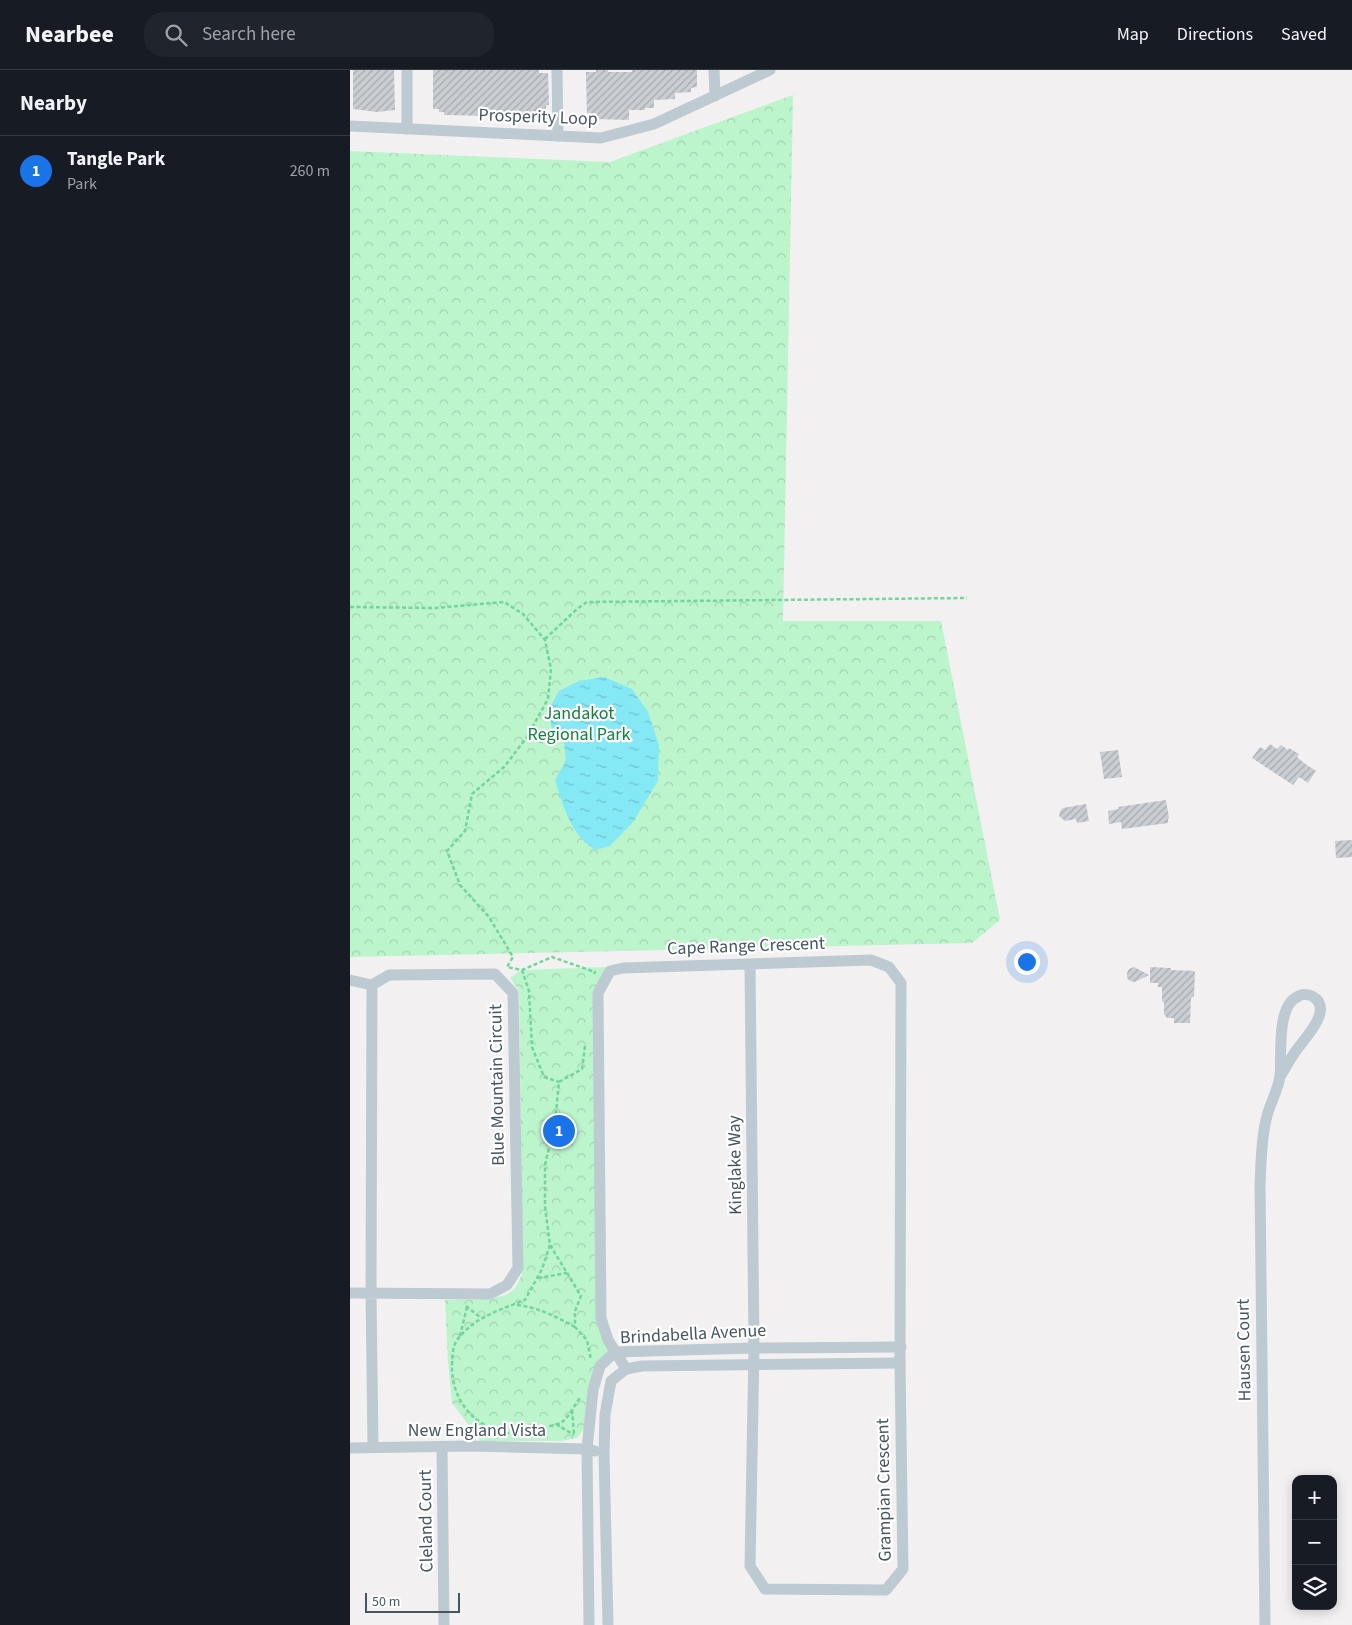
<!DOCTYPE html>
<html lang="en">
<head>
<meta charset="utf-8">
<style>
  body { margin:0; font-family:"Source Sans 3",sans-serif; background:#20242c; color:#f1f3f6 }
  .controls { position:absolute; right:15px; bottom:15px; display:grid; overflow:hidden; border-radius:10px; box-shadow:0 2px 12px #0003 }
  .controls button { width:45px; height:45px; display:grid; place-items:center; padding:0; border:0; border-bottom:1px solid #363941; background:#171b24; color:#f1f3f6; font:25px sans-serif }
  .scale { position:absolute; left:15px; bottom:12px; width:95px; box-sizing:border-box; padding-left:5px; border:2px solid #465660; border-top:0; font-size:14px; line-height:18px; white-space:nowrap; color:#465660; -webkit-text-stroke:4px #fff; paint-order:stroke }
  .you { position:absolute; left:676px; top:891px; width:18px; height:18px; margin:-12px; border:4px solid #fff; border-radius:50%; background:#1a73e8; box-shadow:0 0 0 8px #1a73e833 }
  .badge { display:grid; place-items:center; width:32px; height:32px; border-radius:50%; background:#1a73e8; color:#fff; font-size:16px; font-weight:700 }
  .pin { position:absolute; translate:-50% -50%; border:2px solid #fff; box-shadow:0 1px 5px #0006 }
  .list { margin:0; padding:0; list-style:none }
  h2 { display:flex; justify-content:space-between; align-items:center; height:65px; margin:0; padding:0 20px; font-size:21px }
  h2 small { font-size:16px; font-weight:400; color:#9ea1a6 }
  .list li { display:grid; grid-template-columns:32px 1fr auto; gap:15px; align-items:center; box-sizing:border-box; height:70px; padding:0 20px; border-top:1px solid #363941 }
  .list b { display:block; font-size:19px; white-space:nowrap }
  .list p { margin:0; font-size:16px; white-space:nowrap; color:#9ea1a6 }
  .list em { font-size:16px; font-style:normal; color:#9ea1a6 }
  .icon { flex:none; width:28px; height:28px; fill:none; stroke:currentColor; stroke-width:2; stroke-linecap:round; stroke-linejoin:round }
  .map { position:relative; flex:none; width:1002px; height:1555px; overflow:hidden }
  header { display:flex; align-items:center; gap:30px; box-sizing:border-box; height:70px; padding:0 25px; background:#171b24; border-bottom:1px solid #363941 }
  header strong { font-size:24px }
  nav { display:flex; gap:28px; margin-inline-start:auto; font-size:18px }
  .search { width:350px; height:45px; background:#20242c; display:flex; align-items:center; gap:12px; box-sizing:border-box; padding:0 18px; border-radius:20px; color:#9ea1a6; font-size:19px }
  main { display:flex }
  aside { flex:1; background:#171b24 }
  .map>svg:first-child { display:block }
  .forest { fill:url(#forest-crowns) }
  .water { fill:url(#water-ripples) }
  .building { fill:url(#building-hatch) }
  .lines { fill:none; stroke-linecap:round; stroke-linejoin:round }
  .path { stroke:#70d699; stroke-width:2.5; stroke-dasharray:4 2.5; stroke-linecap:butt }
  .minor { stroke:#bdcad1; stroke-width:11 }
  .labels { text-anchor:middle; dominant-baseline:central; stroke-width:4.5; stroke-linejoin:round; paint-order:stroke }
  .street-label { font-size:18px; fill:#465660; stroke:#fff }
  .park-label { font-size:18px; fill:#0e843e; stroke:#fff }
</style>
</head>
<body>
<header>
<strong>Nearbee</strong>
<div class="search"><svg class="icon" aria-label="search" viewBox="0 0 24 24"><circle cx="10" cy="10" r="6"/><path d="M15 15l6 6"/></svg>Search here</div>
<nav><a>Map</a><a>Directions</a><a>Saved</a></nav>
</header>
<main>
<aside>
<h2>Nearby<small></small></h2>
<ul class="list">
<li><span class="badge">1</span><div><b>Tangle Park</b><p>Park</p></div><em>260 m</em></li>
</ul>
</aside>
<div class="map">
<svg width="1002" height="1555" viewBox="0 0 1002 1555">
  <defs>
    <pattern id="forest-crowns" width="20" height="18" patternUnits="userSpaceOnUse" patternTransform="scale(1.25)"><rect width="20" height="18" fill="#bcf4cc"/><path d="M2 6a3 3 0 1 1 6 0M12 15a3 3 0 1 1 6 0" fill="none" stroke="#a3d3b2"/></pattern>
    <pattern id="water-ripples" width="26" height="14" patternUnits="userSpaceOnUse" patternTransform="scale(1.25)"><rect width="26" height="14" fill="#85e9f5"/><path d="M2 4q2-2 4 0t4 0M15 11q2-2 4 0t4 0" fill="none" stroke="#6fc0ca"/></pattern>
    <pattern id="building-hatch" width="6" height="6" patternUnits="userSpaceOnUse" patternTransform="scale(1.25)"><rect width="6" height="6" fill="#caced3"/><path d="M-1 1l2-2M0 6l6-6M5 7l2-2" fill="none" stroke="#a6aaaf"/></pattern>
  </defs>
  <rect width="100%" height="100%" fill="#f3f0f1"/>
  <g class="forest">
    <path d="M 443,25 L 433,551 L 591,551 L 650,850 L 622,873 L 0,887 L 0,81 L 260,92 Z"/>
    <path d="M 258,897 L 245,922 L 248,1250 L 261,1281 L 235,1358 L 227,1368 L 211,1371 L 131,1371 L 102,1333 L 98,1291 L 95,1230 C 110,1229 147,1231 159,1223 C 167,1219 171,1207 173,1199 L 169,921 L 160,908 L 172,900 Z"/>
  </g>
  <path class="water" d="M 254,607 L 282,619 L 298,642 L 309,675 L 308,711 L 283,752 L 260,776 L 245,780 C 240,776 234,772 230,767 C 217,751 211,729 205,710 L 216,691 L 214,674 L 201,656 L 200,637 L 209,621 L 229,611 Z"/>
  <g class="building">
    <path d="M 3,0 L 44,0 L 45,40 L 27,42 L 3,39 Z"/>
    <path d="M 83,0 L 189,0 L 189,3 L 198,3 L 199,35 L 196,35 L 196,41 L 193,41 L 193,44 L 188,44 L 188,47 L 94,45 L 94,42 L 89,42 L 89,39 L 83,39 Z"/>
    <path d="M 246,0 L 258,0 L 258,2 L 282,2 L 282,0 L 347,0 L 347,17 L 341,18 L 341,22 L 325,23 L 325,29 L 304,30 L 304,38 L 295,38 L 295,40 L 279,40 L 279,50 L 245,49 L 245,47 L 237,47 L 236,2 L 246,2 Z"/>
    <path d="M 920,674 L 927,679 L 931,675 L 938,680 L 939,678 L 949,684 L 947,687 L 954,693 L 966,701 L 958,713 L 949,707 L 943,715 L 902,688 L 910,677 L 915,680 Z"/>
    <path d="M 768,680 L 772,707 L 754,709 L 750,682 Z"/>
    <path d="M 816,730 L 819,748 L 818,749 L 818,753 L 772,759 L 771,752 L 759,754 L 758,741 L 769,739 L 768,737 Z"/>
    <path d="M 736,734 L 739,751 L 727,753 L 726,749 L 715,751 L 709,746 L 710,741 L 713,738 Z"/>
    <path d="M 1002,770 L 1002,787 L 986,788 L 985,771 Z"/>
    <path d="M 784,897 L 786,898 L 799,905 L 785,912 L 780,911 L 777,908 L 777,903 L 779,899 Z"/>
    <path d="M 800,897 L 821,898 L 821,900 L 845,901 L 844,926 L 841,928 L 840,953 L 824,953 L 824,948 L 817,948 L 814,944 L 814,932 L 812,932 L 812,917 L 808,917 L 808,913 L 800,913 Z"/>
  </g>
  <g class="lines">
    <g class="path">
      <path d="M 0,537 L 85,538 L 154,532 L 173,544 L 195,570 L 201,599 L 198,629 L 177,667 L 154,697 L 122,724 L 115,761 L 97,781 L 110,815 L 139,847 L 163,887 L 157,897 L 172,900 L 202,887 L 245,902 L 244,904"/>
      <path d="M 195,569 L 227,539 L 237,532 L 617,528"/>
      <path d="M 177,667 C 196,674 203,677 218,662"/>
      <path d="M 172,900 L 179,921 L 182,977 L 194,1007 L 209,1012"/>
      <path d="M 235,976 L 232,999 L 209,1012 L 205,1052 L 195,1095 L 195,1137 L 200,1175 L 231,1226 L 225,1241 L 225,1257 L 237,1270 L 241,1290"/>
      <path d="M 200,1175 L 192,1199 L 175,1230 C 150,1240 124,1247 107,1270 C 102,1277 102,1291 102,1299 C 103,1338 134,1365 172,1364 C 179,1364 187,1360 194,1358 C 199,1356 207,1355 212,1352 C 219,1347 225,1334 230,1328"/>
      <path d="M 188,1208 L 217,1203"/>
      <path d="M 167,1235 C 187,1237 207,1247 225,1257"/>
      <path d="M 116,1236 L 131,1248"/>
      <path d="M 110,1266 L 117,1237"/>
      <path d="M 222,1340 L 224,1364"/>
      <path d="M 206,1354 L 224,1365"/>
      <path d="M 134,1365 L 143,1359"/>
    </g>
    <g class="minor">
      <path d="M 57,0 L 57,59"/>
      <path d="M 207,0 L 208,66"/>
      <path d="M 364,0 L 365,26"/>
      <path d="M 0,56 L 251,68 L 304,54 L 420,0"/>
      <path d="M 0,910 L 22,915"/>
      <path d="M 0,1223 L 140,1224 L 157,1215 L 168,1198 L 163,923 L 145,904 L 39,905 L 22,915 L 21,1223 L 23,1377"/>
      <path d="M 276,1299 L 258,1270 L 251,1248 L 248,923 L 260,901 L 273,898 L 521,890 L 539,897 L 551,913 L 550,1293 L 553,1499 L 536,1520 L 415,1519 L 400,1496 L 404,1278 L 400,894"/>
      <path d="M 92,1377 L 94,1555"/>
      <path d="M 0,1378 L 119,1376 L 237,1379 L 245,1381"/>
      <path d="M 239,1555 L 237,1379 L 243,1320 L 250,1296 L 265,1282 L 404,1278 L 551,1277"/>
      <path d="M 258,1555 L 254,1383 L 255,1345 L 261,1311 L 276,1299 L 292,1296 L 550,1293"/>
      <path d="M 915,1555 L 910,1115 C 911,1094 911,1071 916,1050 C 919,1035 928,1021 930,1006 C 932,987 926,937 947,927 C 951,924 957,924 962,926 C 984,938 957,966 948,978 C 941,987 936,997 930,1007"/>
    </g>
  </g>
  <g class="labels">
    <g class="street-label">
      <text transform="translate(188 47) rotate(2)">Prosperity Loop</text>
      <text transform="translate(396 876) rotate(-2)">Cape Range Crescent</text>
      <text transform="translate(147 1015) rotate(-91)">Blue Mountain Circuit</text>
      <text transform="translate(385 1095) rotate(-91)">Kinglake Way</text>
      <text transform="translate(343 1264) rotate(-3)">Brindabella Avenue</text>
      <text transform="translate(894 1280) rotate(-91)">Hausen Court</text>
      <text x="127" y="1360">New England Vista</text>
      <text transform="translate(534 1420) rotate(-91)">Grampian Crescent</text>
      <text transform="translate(76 1451) rotate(-91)">Cleland Court</text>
    </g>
    <g class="park-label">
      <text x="229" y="643">Jandakot<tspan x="229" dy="21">Regional Park</tspan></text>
    </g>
  </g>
</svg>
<div class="controls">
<button>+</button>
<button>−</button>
<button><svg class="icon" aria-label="layers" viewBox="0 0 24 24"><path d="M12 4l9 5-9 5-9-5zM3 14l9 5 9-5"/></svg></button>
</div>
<div class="scale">50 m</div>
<div class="you"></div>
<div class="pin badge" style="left:209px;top:1061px">1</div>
</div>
</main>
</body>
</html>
